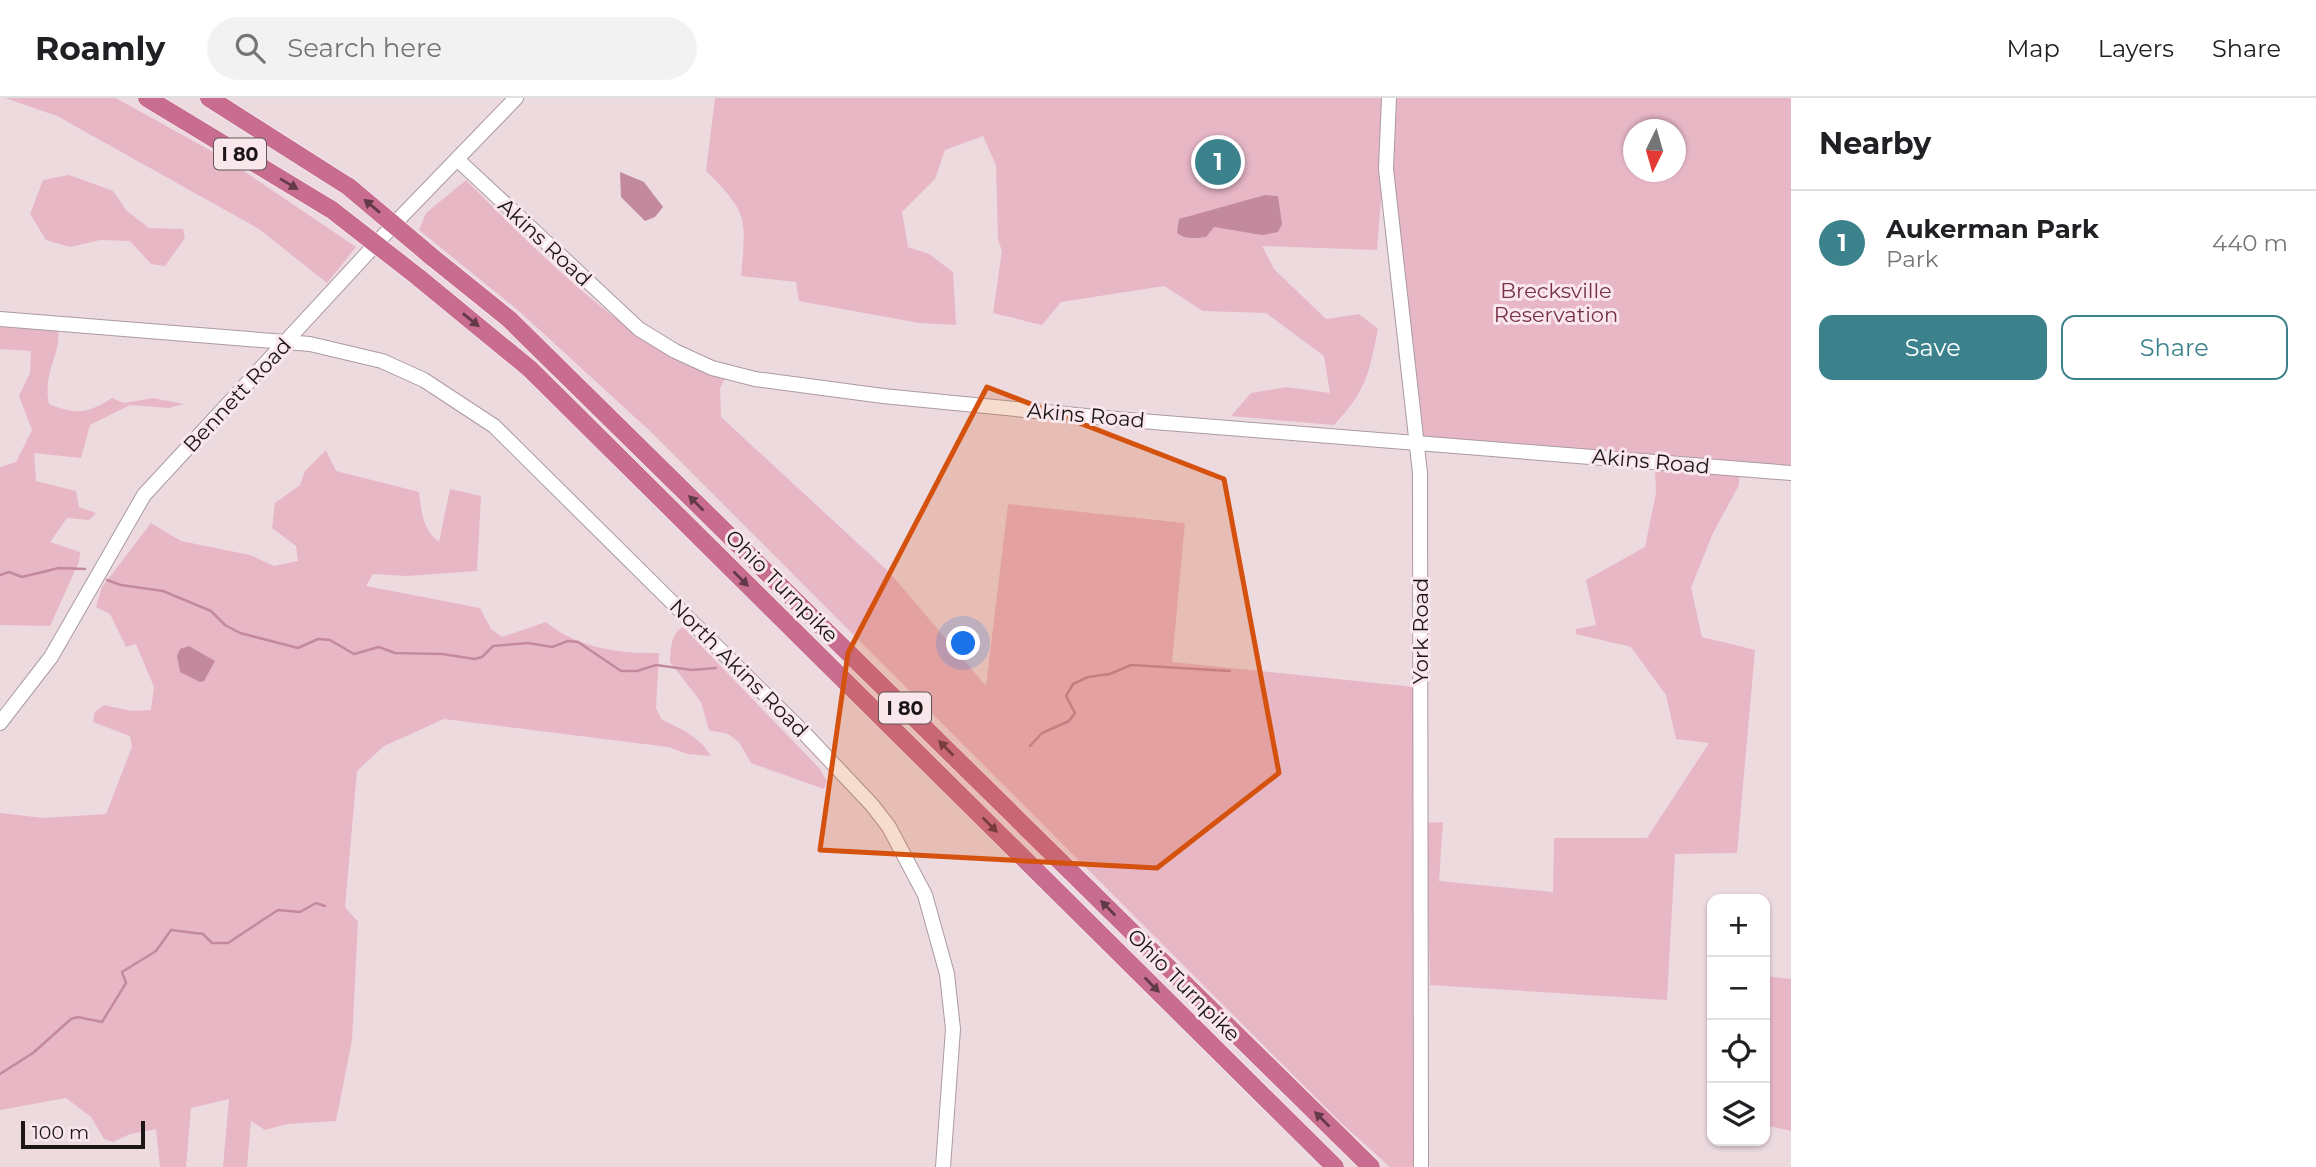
<!DOCTYPE html>
<html lang="en">
<head>
<meta charset="utf-8">
<style>
  body { margin:0; font-family:Montserrat,sans-serif; background:#f2f2f2; color:#202124 }
  .controls { position:absolute; right:21px; bottom:21px; display:grid; overflow:hidden; border-radius:14px; box-shadow:0 2px 5px #0004 }
  .controls button { width:63px; height:63px; display:grid; place-items:center; padding:0; border:0; border-bottom:2px solid #e0e0e0; background:#fff; color:#202124; font:35px sans-serif }
  .compass { position:absolute; left:1623px; top:21px; width:63px; height:63px; border-radius:50%; background:#fff; box-shadow:0 2px 5px #0004; rotate:185deg }
  .scale { position:absolute; left:21px; bottom:18px; width:124px; box-sizing:border-box; padding-left:7px; border:4px solid #1c1617; border-top:0; font-size:19px; line-height:24px; white-space:nowrap; color:#1c1617; -webkit-text-stroke:5px #f9e7ec; paint-order:stroke }
  .you { position:absolute; left:964px; top:546px; width:24px; height:24px; margin:-18px; border:5px solid #fff; border-radius:50%; background:#1a73e8; box-shadow:0 0 0 10px #1a73e833 }
  .badge { display:grid; place-items:center; width:46px; height:46px; border-radius:50%; background:#3c828c; color:#fff; font-size:23px; font-weight:700 }
  .pin { position:absolute; translate:-50% -50%; border:4px solid #fff; box-shadow:0 2px 7px #0006 }
  .list { margin:0; padding:0; list-style:none }
  h2 { display:flex; justify-content:space-between; align-items:center; height:91px; margin:0; padding:0 28px; font-size:30px }
  h2 small { font-size:23px; font-weight:400; color:#757577 }
  .list li { display:grid; grid-template-columns:46px 1fr auto; gap:21px; align-items:center; box-sizing:border-box; height:105px; padding:0 28px; border-top:2px solid #e0e0e0 }
  .list b { display:block; font-size:26px; white-space:nowrap }
  .list p { margin:0; font-size:23px; white-space:nowrap; color:#757577 }
  .list em { font-size:23px; font-style:normal; color:#757577 }
  .actions { display:flex; gap:14px; padding:21px 28px }
  .actions a { flex:1; padding:16px 0; border:2px solid #3c828c; border-radius:14px; text-align:center; font-size:24px; color:#3c828c }
  .actions .main { background:#3c828c; color:#fff }
  .icon { flex:none; width:38px; height:38px; fill:none; stroke:currentColor; stroke-width:2; stroke-linecap:round; stroke-linejoin:round }
  .map { position:relative; flex:none; width:1791px; height:1069px; overflow:hidden }
  header { display:flex; align-items:center; gap:42px; box-sizing:border-box; height:98px; padding:0 35px; background:#fff; border-bottom:2px solid #e0e0e0 }
  header strong { font-size:33px }
  nav { display:flex; gap:38px; margin-inline-start:auto; font-size:24px }
  .search { width:490px; height:63px; background:#f2f2f2; display:flex; align-items:center; gap:18px; box-sizing:border-box; padding:0 24px; border-radius:38px; color:#757577; font-size:26px }
  main { display:flex }
  aside { flex:1; background:#fff }
  .map>svg:first-child { display:block }
  .green { fill:#e8b7c6; fill-rule:evenodd }
  .water { fill:#c38a9d }
  .lines { fill:none; stroke-linecap:round; stroke-linejoin:round }
  .stream { stroke:#c38a9d; stroke-width:2.5 }
  .secondary-casing { stroke:#ab9a9f; stroke-width:16 }
  .highway-casing { stroke:#fff; stroke-width:19 }
  .secondary { stroke:#fff; stroke-width:14 }
  .highway { stroke:#c86d8f; stroke-width:18 }
  .highway-bridge-casing { stroke:#fff; stroke-width:19; stroke-linecap:butt }
  .highway-bridge { stroke:#c86d8f; stroke-width:18 }
  .oneway { fill:#613947 }
  .marked { fill:#d4520d; fill-opacity:0.2; stroke:#d4520d; stroke-width:5; stroke-linejoin:round }
  .labels { text-anchor:middle; dominant-baseline:central; stroke-width:6; stroke-linejoin:round; paint-order:stroke }
  .shield { fill:#f9e7ec; stroke:#5e5557; stroke-width:2 }
  .shield-label { font-size:19px; font-weight:bold; fill:#1c1617 }
  .street-label { font-size:21px; fill:#1c1617; stroke:#f9e7ec }
  .park-label { font-size:21px; fill:#77304c; stroke:#f9e7ec }
</style>
</head>
<body>
<header>
<strong>Roamly</strong>
<div class="search"><svg class="icon" aria-label="search" viewBox="0 0 24 24"><circle cx="10" cy="10" r="6"/><path d="M15 15l6 6"/></svg>Search here</div>
<nav><a>Map</a><a>Layers</a><a>Share</a></nav>
</header>
<main>
<div class="map">
<svg width="1791" height="1069" viewBox="0 0 1791 1069">
  <rect width="100%" height="100%" fill="#ecdadf"/>
  <g class="green">
    <path d="M 5,0 L 116,0 L 229,63 L 356,149 L 327,185 L 259,131 L 57,18 Z"/>
    <path d="M 715,0 L 1791,0 L 1791,377 L 1420,345 L 1383,77 L 1377,152 L 1262,148 L 1274,171 L 1326,221 L 1359,216 L 1378,231 C 1369,276 1366,293 1334,327 L 1231,318 L 1251,295 L 1286,289 L 1330,295 L 1324,258 L 1266,215 L 1203,213 L 1164,188 L 1061,204 L 1042,227 L 993,215 L 1002,153 L 998,142 L 996,67 L 983,38 L 945,52 L 935,81 L 902,114 L 908,149 L 929,156 L 953,174 L 956,227 L 919,225 L 799,203 L 796,184 L 741,178 C 746,121 749,115 706,73 ZM 1633,32 L 1675,32 L 1675,74 L 1633,74 Z"/>
    <path d="M 69,77 L 113,93 L 127,113 L 149,130 L 183,131 L 185,140 L 165,168 L 151,166 L 130,143 L 100,142 L 70,149 L 46,142 L 30,116 L 43,82 Z"/>
    <path d="M 466,82 C 530,147 597,214 675,261 C 689,270 710,274 726,279 L 720,290 L 721,319 L 890,475 L 986,588 L 1008,406 L 1185,425 L 1172,564 L 1414,589 L 1414,1069 L 1390,1069 L 1341,1025 L 651,334 L 519,213 L 419,132 L 426,115 Z"/>
    <path d="M 0,229 L 58,232 C 62,254 42,275 49,306 C 76,317 87,316 112,300 L 124,305 L 153,300 L 184,306 L 169,310 L 130,307 L 90,327 L 81,360 L 34,355 L 36,383 L 76,393 L 79,409 L 96,415 L 89,422 L 67,420 L 50,444 L 80,454 L 79,464 L 50,528 L 0,527 L 0,369 L 16,364 L 32,332 L 19,298 L 30,275 L 31,253 L 0,251 Z"/>
    <path d="M 326,352 L 336,373 L 419,394 C 421,413 423,432 439,444 L 450,391 L 481,398 L 477,473 L 407,478 L 373,476 L 366,488 L 480,510 L 491,531 L 502,539 L 546,524 C 577,550 620,556 659,555 L 656,610 L 662,622 C 683,632 699,638 711,658 L 688,656 L 668,649 L 444,621 L 384,648 L 357,673 L 345,809 L 358,824 L 352,942 L 336,1023 L 287,1026 L 265,1032 L 251,1023 L 247,1069 L 223,1069 L 229,1001 L 191,1010 L 186,1069 L 160,1069 L 156,1031 L 130,1036 L 113,1044 L 104,1041 L 91,1019 L 66,1000 L 0,1012 L 0,715 L 44,720 L 106,716 L 132,649 L 130,638 L 93,624 L 95,614 L 104,607 L 132,613 L 151,612 L 154,589 L 136,546 L 126,549 L 110,516 L 96,509 L 102,489 L 151,425 L 181,443 L 250,457 L 274,468 L 298,463 L 296,448 L 272,430 L 275,405 L 300,387 L 305,373 Z"/>
    <path d="M 1655,372 L 1739,377 L 1739,387 L 1713,435 L 1691,490 L 1702,539 L 1755,552 L 1737,755 L 1675,756 L 1667,902 L 1430,887 L 1426,725 L 1443,724 L 1439,783 L 1553,794 L 1554,740 L 1647,740 L 1709,645 L 1676,641 L 1666,597 L 1631,549 L 1576,536 L 1576,531 L 1596,527 L 1586,482 L 1645,449 L 1656,395 Z"/>
    <path d="M 683,529 L 820,671 L 827,684 L 824,691 L 751,665 L 739,644 L 728,636 L 709,632 L 701,604 L 670,564 C 671,551 670,537 683,529 Z"/>
    <path d="M 1765,878 L 1791,881 L 1791,1033 L 1765,1027 Z"/>
  </g>
  <g class="water">
    <path d="M 620,74 L 644,84 L 663,109 L 655,119 L 645,123 L 621,99 Z"/>
    <path d="M 1265,97 L 1278,98 L 1282,126 L 1278,134 L 1262,137 L 1214,129 L 1206,139 C 1195,140 1186,142 1177,135 L 1179,121 Z"/>
    <path d="M 189,548 L 215,563 L 204,583 L 200,584 L 180,574 L 177,558 L 180,551 Z"/>
  </g>
  <g class="lines">
    <g class="stream">
      <path d="M 0,477 L 9,474 L 22,479 L 59,470 L 85,471"/>
      <path d="M 107,482 L 121,487 L 163,493 L 211,513 L 225,527 L 240,535 L 298,550 L 318,541 L 330,542 L 354,556 L 379,549 L 395,555 L 442,556 L 475,561 L 482,559 L 493,548 L 528,545 L 552,549 L 568,543 L 578,544 L 621,573 L 637,573 L 656,567 L 692,572 L 716,570"/>
      <path d="M 1030,648 L 1042,635 L 1069,623 L 1075,615 L 1066,598 L 1073,586 L 1088,579 L 1110,576 L 1131,567 L 1230,573"/>
      <path d="M 0,976 L 33,955 L 71,921 L 78,919 L 102,924 L 126,885 L 122,874 L 156,853 L 171,832 L 203,836 L 212,845 L 228,845 L 278,812 L 300,814 L 316,805 L 325,808"/>
    </g>
    <defs>
      <g id="secondary">
        <path d="M 1389,0 L 1386,71 L 1420,375 L 1421,1069"/>
        <path d="M 458,62 L 639,231 L 675,253 L 712,270 L 755,281 L 883,298 L 1116,321 L 1791,375"/>
        <path d="M 0,221 L 310,246 L 382,263 L 424,282 L 494,328 L 805,636 L 872,707 L 889,729 L 925,797 L 947,876 L 953,931 L 943,1069"/>
        <path d="M 0,625 L 51,559 L 144,397 L 398,122 L 516,0"/>
      </g>
      <g id="highway">
        <path d="M 147,0 L 332,112"/>
        <path d="M 209,0 L 349,89"/>
        <path d="M 432,159 L 509,221 L 1371,1069"/>
        <path d="M 418,179 L 530,271 L 1335,1069"/>
      </g>
    </defs>
    <use href="#secondary" class="secondary-casing"/>
    <use href="#highway" class="highway-casing"/>
    <use href="#secondary" class="secondary"/>
    <use href="#highway" class="highway"/>
    <defs>
      <g id="highway-bridge">
        <path d="M 349,89 L 432,159"/>
        <path d="M 332,112 L 418,179"/>
      </g>
    </defs>
    <use href="#highway-bridge" class="highway-bridge-casing"/>
    <use href="#highway-bridge" class="highway-bridge"/>
  </g>
  <defs><path id="oneway-solid" d="M-6-.8H1V-3.2L6.5 0L1 3.2V.8H-6Z" transform="scale(1.75)"/></defs>
  <g class="oneway">
    <use href="#oneway-solid" transform="translate(289 86) rotate(31)"/>
    <use href="#oneway-solid" transform="translate(372 108) rotate(-140)"/>
    <use href="#oneway-solid" transform="translate(471 222) rotate(39)"/>
    <use href="#oneway-solid" transform="translate(696 405) rotate(-135)"/>
    <use href="#oneway-solid" transform="translate(741 481) rotate(45)"/>
    <use href="#oneway-solid" transform="translate(946 650) rotate(-135)"/>
    <use href="#oneway-solid" transform="translate(990 727) rotate(45)"/>
    <use href="#oneway-solid" transform="translate(1108 810) rotate(-135)"/>
    <use href="#oneway-solid" transform="translate(1152 887) rotate(45)"/>
    <use href="#oneway-solid" transform="translate(1322 1021) rotate(-135)"/>
  </g>
  <path class="marked" d="M 987,289 L 1224,381 L 1279,675 L 1157,770 L 820,752 L 848,555 Z"/>
  <g class="labels">
    <g class="shield">
      <rect x="214" y="40.5" width="52" height="31" rx="5"/>
      <rect x="879" y="594.5" width="52" height="31" rx="5"/>
    </g>
    <g class="shield-label">
      <text x="240" y="56">I 80</text>
      <text x="905" y="610">I 80</text>
    </g>
    <g class="street-label">
      <text transform="translate(545 144) rotate(43)">Akins Road</text>
      <text transform="translate(237 297) rotate(-47)">Bennett Road</text>
      <text transform="translate(1086 317) rotate(5)">Akins Road</text>
      <text transform="translate(1651 363) rotate(5)">Akins Road</text>
      <text transform="translate(782 488) rotate(45)">Ohio Turnpike</text>
      <text transform="translate(1420 533) rotate(-90)">York Road</text>
      <text transform="translate(739 570) rotate(45)">North Akins Road</text>
      <text transform="translate(1184 887) rotate(45)">Ohio Turnpike</text>
    </g>
    <g class="park-label">
      <text x="1556" y="192">Brecksville<tspan x="1556" dy="24">Reservation</tspan></text>
    </g>
  </g>
</svg>
<div class="controls">
<button>+</button>
<button>−</button>
<button><svg class="icon" aria-label="locate" viewBox="0 0 24 24"><circle cx="12" cy="12" r="6"/><path d="M12 2v4M12 18v4M2 12h4M18 12h4"/></svg></button>
<button><svg class="icon" aria-label="layers" viewBox="0 0 24 24"><path d="M12 4l9 5-9 5-9-5zM3 14l9 5 9-5"/></svg></button>
</div>
<svg class="compass" viewBox="-18 -18 36 36"><path d="M0-13l5 13h-10z" fill="#e53935"/><path d="M0 13l5-13h-10z" fill="#757577"/></svg>
<div class="scale">100 m</div>
<div class="you"></div>
<div class="pin badge" style="left:1218px;top:64px">1</div>
</div>
<aside>
<h2>Nearby<small></small></h2>
<ul class="list">
<li><span class="badge">1</span><div><b>Aukerman Park</b><p>Park</p></div><em>440 m</em></li>
</ul>
<div class="actions"><a class="main">Save</a><a>Share</a></div>
</aside>
</main>
</body>
</html>
